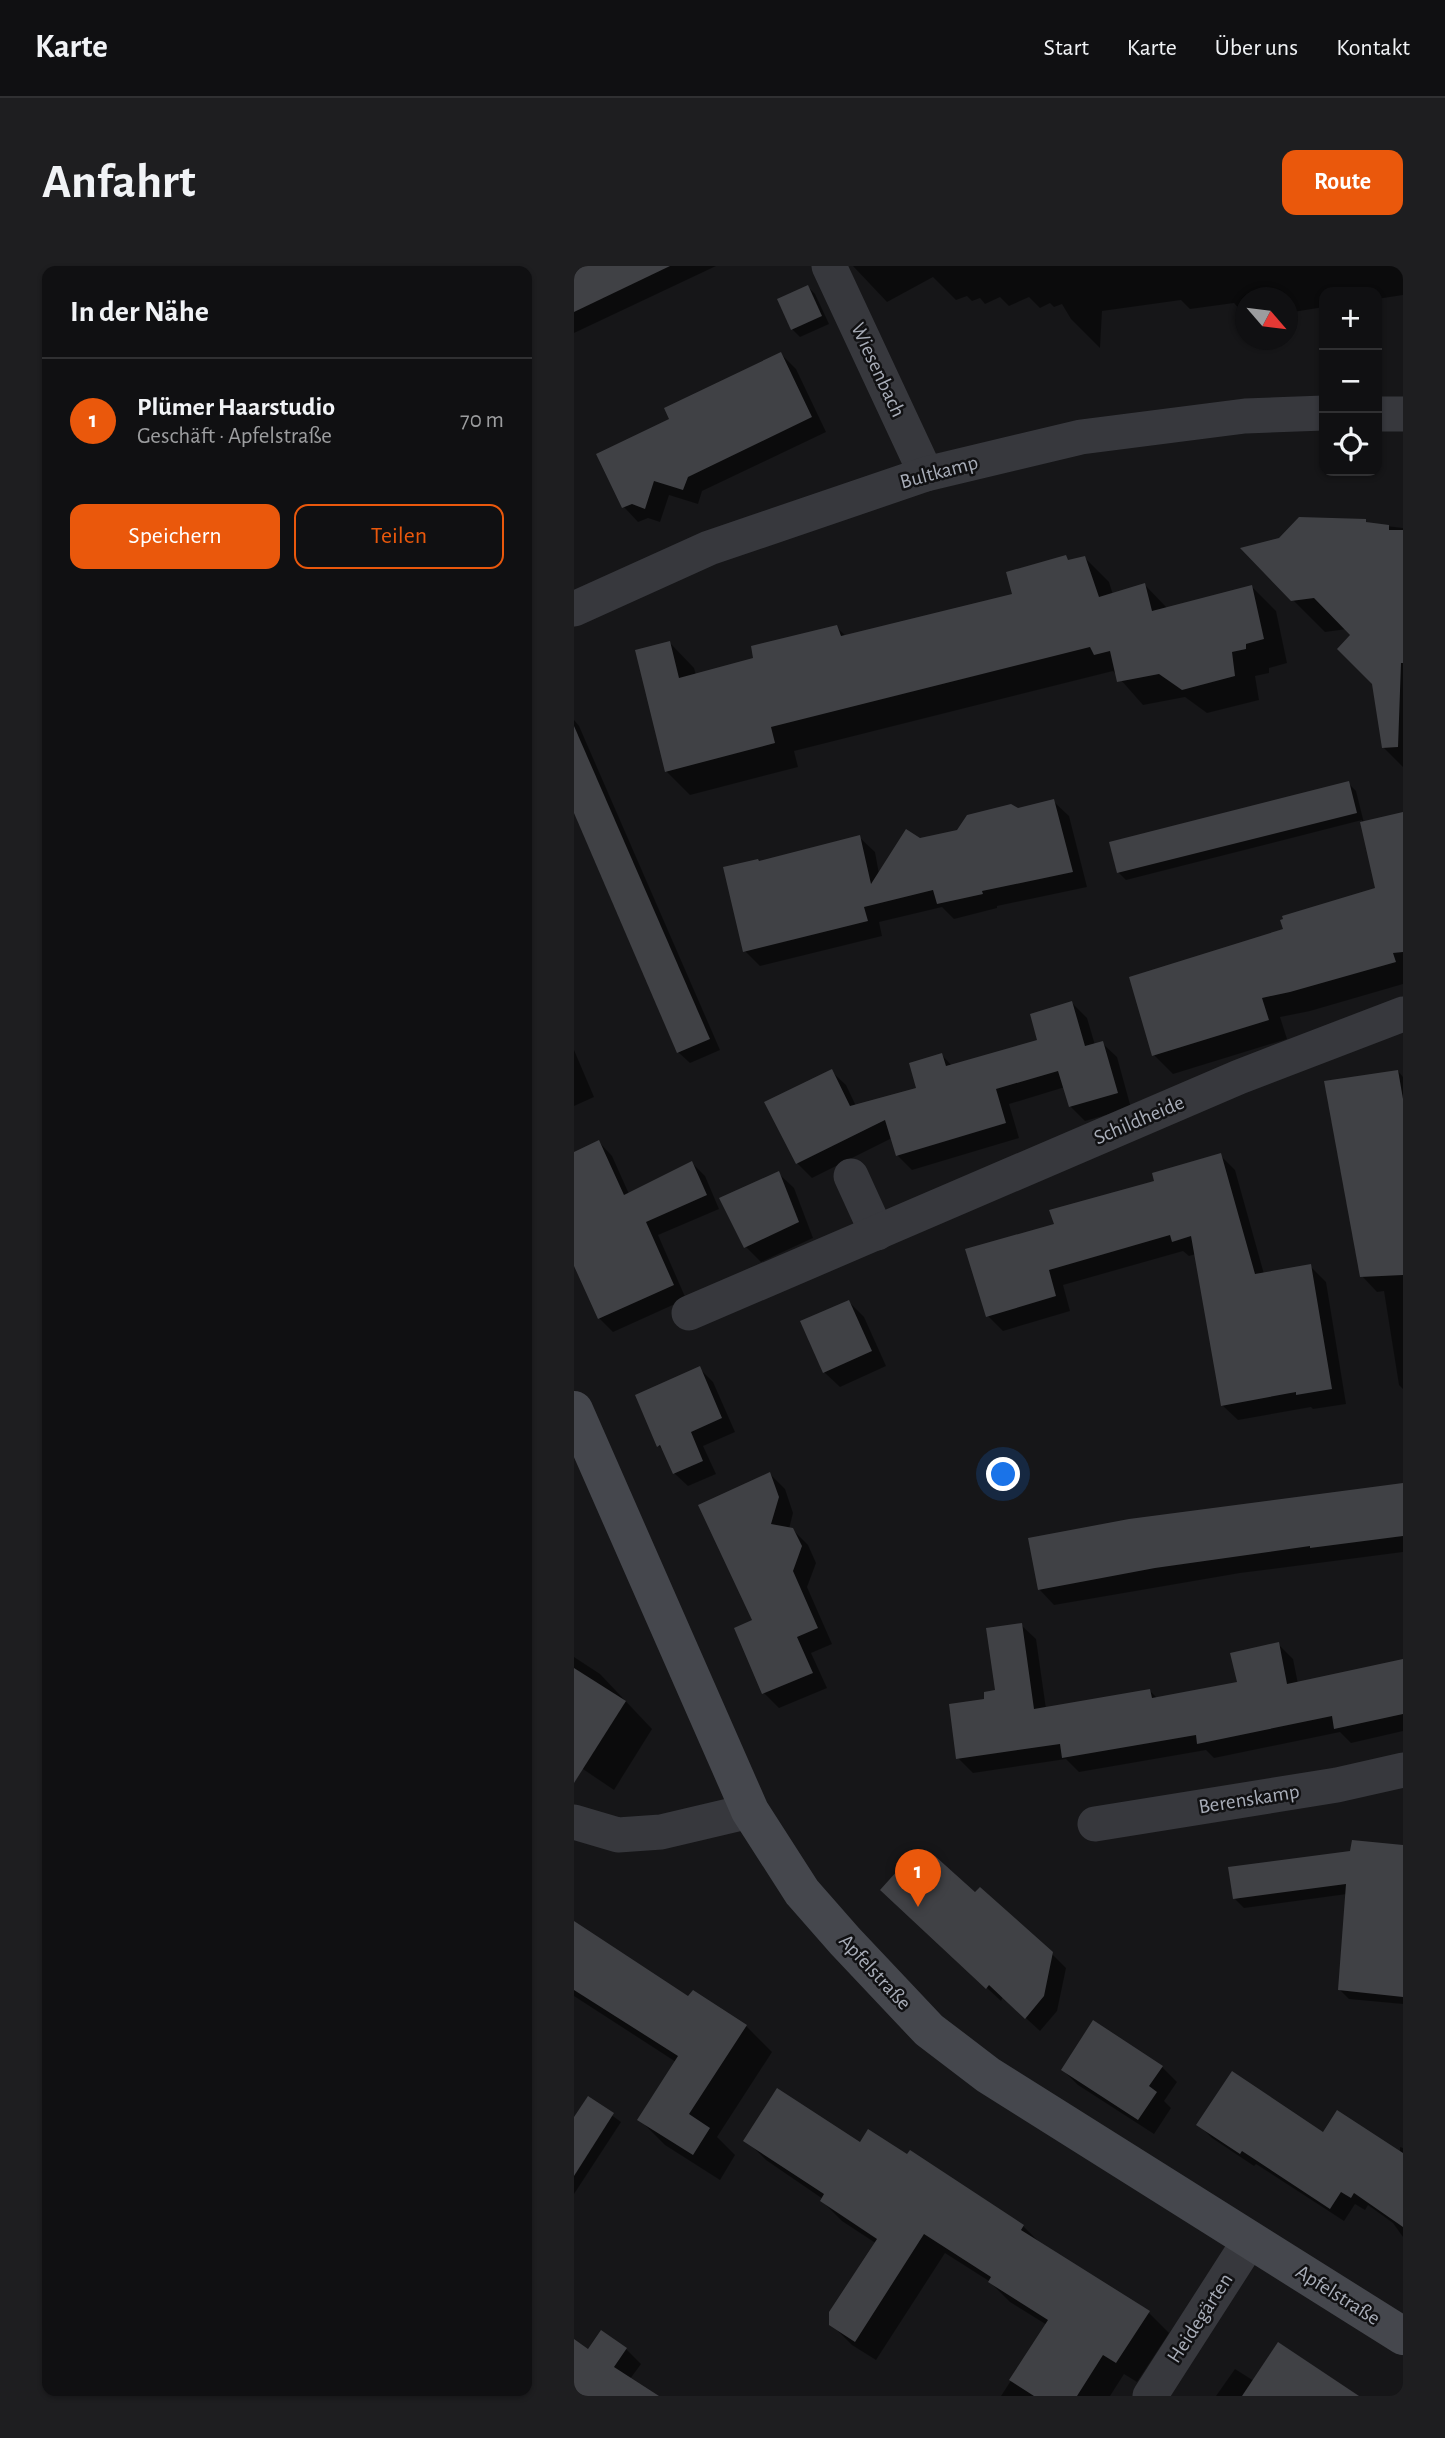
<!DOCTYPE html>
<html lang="de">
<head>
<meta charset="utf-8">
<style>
  body { margin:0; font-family:"Alegreya Sans",sans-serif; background:#1e1e20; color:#f1f3f6 }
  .controls { position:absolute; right:21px; top:21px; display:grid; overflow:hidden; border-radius:14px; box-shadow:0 2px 5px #0004 }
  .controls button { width:63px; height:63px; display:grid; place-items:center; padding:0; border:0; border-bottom:2px solid #303032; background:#101012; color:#f1f3f6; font:35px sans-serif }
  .compass { position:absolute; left:661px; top:21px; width:63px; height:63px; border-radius:50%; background:#101012; box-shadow:0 2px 5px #0004; rotate:118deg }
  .you { position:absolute; left:430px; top:1209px; width:24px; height:24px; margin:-18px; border:5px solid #fff; border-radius:50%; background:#1a73e8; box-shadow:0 0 0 10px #1a73e833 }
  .badge { display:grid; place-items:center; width:46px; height:46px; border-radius:50%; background:#ea580c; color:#fff; font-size:23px; font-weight:700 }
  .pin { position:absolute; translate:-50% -58px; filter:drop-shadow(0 2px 4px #0008) }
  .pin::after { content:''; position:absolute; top:37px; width:24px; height:21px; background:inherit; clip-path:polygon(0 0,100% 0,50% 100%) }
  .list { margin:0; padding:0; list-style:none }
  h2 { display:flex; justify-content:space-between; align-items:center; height:91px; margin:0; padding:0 28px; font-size:30px }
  h2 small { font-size:23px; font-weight:400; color:#9c9d9f }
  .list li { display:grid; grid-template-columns:46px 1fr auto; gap:21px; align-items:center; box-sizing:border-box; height:126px; padding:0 28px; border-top:2px solid #303032 }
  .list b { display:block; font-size:26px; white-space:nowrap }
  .list p { margin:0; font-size:23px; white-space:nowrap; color:#9c9d9f }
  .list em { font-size:23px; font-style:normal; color:#9c9d9f }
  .actions { display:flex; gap:14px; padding:21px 28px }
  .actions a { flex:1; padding:16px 0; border:2px solid #ea580c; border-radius:14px; text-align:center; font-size:24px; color:#ea580c }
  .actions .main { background:#ea580c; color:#fff }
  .icon { flex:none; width:38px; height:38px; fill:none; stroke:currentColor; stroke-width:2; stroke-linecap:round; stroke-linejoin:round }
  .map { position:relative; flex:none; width:829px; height:2130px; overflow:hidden; border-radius:14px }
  header { display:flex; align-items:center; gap:42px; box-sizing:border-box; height:98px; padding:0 35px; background:#101012; border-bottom:2px solid #303032 }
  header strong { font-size:33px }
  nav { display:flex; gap:38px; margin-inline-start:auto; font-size:24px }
  .intro { display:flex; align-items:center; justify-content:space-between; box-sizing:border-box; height:168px; padding:0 42px }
  h1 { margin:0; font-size:49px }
  .button { padding:18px 32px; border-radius:14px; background:#ea580c; color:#fff; font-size:24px; font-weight:700 }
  main { display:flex; gap:42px; padding:0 42px }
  aside { flex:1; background:#101012; border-radius:14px; box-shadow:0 2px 5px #0004 }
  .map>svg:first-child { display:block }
  .shadow { fill:#0007 }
  .building { fill:#404145 }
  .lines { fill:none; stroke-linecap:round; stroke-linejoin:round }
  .street { stroke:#37383d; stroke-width:35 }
  .secondary { stroke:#45474d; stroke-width:38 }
  .labels { text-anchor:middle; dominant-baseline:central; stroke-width:5; stroke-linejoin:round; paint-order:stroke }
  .street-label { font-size:21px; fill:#a8adb8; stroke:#111113 }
</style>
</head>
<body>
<header>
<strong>Karte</strong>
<nav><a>Start</a><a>Karte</a><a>Über uns</a><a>Kontakt</a></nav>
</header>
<div class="intro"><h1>Anfahrt</h1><a class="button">Route</a></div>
<main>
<aside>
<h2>In der Nähe<small></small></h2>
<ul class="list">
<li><span class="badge">1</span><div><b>Plümer Haarstudio</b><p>Geschäft · Apfelstraße</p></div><em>70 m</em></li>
</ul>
<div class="actions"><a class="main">Speichern</a><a>Teilen</a></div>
</aside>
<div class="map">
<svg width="829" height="2130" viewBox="0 0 829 2130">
  <rect width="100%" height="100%" fill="#161618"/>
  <g class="shadow">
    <path d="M 0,0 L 142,0 L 0,67 Z"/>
    <path d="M 279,0 L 829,0 L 829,29 L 803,33 L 803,26 L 750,26 L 750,41 L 713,47 L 713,32 L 671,32 L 671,49 L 660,37 L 616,43 L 607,34 L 528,45 L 526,82 L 497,53 L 488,38 L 480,41 L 476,37 L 466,42 L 455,31 L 435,40 L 426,31 L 411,38 L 406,32 L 398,35 L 393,30 L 382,34 L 359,11 L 313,36 Z"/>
    <path d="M 234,21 L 241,28 L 255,58 L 226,71 L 218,63 Z"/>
    <path d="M 207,88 L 222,103 L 252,166 L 128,225 L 124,238 L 95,229 L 86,256 L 74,252 L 64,256 L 50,241 L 98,154 Z"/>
    <path d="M 791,255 L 795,258 L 829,262 L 829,501 L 809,481 L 800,418 L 779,369 L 773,363 L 751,366 L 718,333 Z"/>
    <path d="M 511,292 L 535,316 L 539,329 L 571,319 L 594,343 L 678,321 L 702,345 L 713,397 L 695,402 L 695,407 L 681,410 L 685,434 L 633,447 L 611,431 L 569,439 L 539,405 L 220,485 L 224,501 L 116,529 L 92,505 L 96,377 L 120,402 L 122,409 L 181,394 L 262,361 L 273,371 L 440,329 L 495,296 Z"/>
    <path d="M 0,454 L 5,460 L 146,784 L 116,797 L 104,786 L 0,543 Z"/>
    <path d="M 774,517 L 782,525 L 790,557 L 829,547 L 829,718 L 736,745 L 706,751 L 713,773 L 599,808 L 580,789 L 711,664 L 803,623 L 788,554 L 552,614 L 545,607 L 537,577 Z"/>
    <path d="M 479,535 L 495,550 L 513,621 L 423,640 L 423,642 L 380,653 L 368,641 L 305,656 L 308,670 L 186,700 L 171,685 L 186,597 L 285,571 L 301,586 L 305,608 L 346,574 L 384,565 L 444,544 Z"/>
    <path d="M 498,737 L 513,752 L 521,779 L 528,777 L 543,791 L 557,842 L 511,855 L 496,840 L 491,821 L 435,838 L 445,872 L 338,904 L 323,889 L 318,872 L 238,912 L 223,897 L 257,805 L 272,819 L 282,840 L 344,823 L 368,789 L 378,800 L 466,775 Z"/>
    <path d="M 0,784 L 20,831 L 0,840 Z"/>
    <path d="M 824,805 L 829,811 L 829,1123 L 825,1119 L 810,1025 L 803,1026 L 788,1010 Z"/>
    <path d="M 25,876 L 38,890 L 55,928 L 118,897 L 131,910 L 145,943 L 84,969 L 112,1033 L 39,1066 L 25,1052 L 0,995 L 0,888 Z"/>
    <path d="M 646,889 L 661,904 L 690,1008 L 736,1000 L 752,1016 L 772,1138 L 739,1143 L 737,1141 L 664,1154 L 648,1139 L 622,988 L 615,990 L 609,985 L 489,1019 L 496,1045 L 429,1065 L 414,1050 L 482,960 Z"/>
    <path d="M 204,907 L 220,922 L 239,972 L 187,996 L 172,981 Z"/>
    <path d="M 275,1036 L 290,1051 L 312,1100 L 266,1121 L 250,1106 Z"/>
    <path d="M 125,1102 L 139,1116 L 161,1166 L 129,1180 L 142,1208 L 114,1220 L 100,1207 L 92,1187 L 85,1180 L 63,1130 Z"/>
    <path d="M 196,1208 L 211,1223 L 219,1247 L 215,1263 L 218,1263 L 234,1279 L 242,1297 L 233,1321 L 258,1378 L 237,1387 L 253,1422 L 205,1442 L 190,1427 L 180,1355 Z"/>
    <path d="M 829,1224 L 829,1286 L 666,1307 L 480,1339 L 465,1323 Z"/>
    <path d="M 447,1359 L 462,1373 L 472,1443 L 576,1425 L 584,1433 L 665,1418 L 704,1378 L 719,1393 L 724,1418 L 829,1395 L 829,1465 L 777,1477 L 766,1466 L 640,1492 L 632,1484 L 505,1506 L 492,1493 L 399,1507 L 384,1492 L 412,1434 L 423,1426 Z"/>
    <path d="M 0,1391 L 26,1408 L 78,1463 L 40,1524 L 0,1497 Z"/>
    <path d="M 829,1581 L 829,1738 L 775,1733 L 766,1724 L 773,1628 L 670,1642 L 661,1633 Z"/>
    <path d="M 401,1628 L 478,1688 L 492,1702 L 483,1745 L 466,1765 L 429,1731 L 427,1735 L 323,1638 Z"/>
    <path d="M 0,1657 L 115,1733 L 172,1760 L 198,1786 L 143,1871 L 161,1889 L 146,1914 L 91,1879 L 65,1853 L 102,1796 L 0,1730 Z"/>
    <path d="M 588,1801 L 603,1816 L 590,1835 L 597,1842 L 580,1868 L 504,1819 L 489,1804 Z"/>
    <path d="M 14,1832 L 47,1856 L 0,1928 L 0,1854 Z"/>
    <path d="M 625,1859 L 750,1868 L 826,1887 L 826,1881 L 829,1882 L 829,1971 L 819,1957 L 794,1939 L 791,1944 L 781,1938 L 770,1955 L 682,1898 L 680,1900 L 638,1872 Z"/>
    <path d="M 172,1874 L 286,1878 L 449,1960 L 468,1979 L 575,2047 L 595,2067 L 563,2116 L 550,2108 L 536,2130 L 427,2130 L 473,2059 L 436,2036 L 415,2015 L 371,1987 L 302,2094 L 278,2079 L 257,2058 L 303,1978 L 268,1955 L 248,1935 L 249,1933 L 192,1894 Z"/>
    <path d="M 27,2067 L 52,2083 L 67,2098 L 56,2113 L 81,2130 L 0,2130 L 0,2076 L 15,2086 Z"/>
    <path d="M 661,2103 L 680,2115 L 776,2130 L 642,2130 Z"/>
  </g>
  <g class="building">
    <path d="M 0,0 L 96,0 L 0,46 Z"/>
    <path d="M 234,19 L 248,50 L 217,64 L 203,33 Z"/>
    <path d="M 207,86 L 238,151 L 114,211 L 109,224 L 80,215 L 71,243 L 58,238 L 48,242 L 22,188 L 95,153 L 90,142 Z"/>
    <path d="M 725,251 L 792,253 L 792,256 L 815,259 L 815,264 L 829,264 L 829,397 L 827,397 L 824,481 L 808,482 L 798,418 L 763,383 L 776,369 L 740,332 L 717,335 L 666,282 L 705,272 Z"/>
    <path d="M 492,289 L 494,294 L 511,290 L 525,331 L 571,317 L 578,345 L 678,319 L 690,373 L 672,378 L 672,383 L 658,386 L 661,410 L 608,424 L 585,408 L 543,416 L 536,385 L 520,389 L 516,381 L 197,461 L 201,477 L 91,506 L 61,384 L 96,375 L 105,412 L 179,392 L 177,380 L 263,359 L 267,370 L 438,328 L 432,306 Z"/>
    <path d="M 0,460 L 136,773 L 103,787 L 0,547 Z"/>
    <path d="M 775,515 L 783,547 L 543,607 L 535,576 Z"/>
    <path d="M 480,533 L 499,606 L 408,625 L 409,628 L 363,638 L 359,624 L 290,641 L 294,655 L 169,686 L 149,601 L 184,593 L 185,595 L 286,569 L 297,618 L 332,563 L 346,572 L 383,564 L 393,549 L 437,538 L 444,542 Z"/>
    <path d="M 829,546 L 829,686 L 819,687 L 822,696 L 716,726 L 688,732 L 695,754 L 578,790 L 555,711 L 709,663 L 706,654 L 709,653 L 708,650 L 801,622 L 786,556 Z"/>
    <path d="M 498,735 L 511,780 L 529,775 L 544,827 L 495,841 L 484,805 L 422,823 L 432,857 L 322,890 L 311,854 L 222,898 L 190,836 L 258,803 L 276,840 L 342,822 L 335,797 L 368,787 L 372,800 L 463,774 L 456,748 Z"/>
    <path d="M 824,804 L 829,833 L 829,1009 L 786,1011 L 750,815 Z"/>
    <path d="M 25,874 L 50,929 L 118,895 L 133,929 L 72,956 L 100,1019 L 24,1053 L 0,1000 L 0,886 Z"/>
    <path d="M 647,887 L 681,1008 L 737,998 L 758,1123 L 722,1129 L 722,1126 L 647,1140 L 617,970 L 598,976 L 596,969 L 475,1004 L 482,1030 L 412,1051 L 391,983 L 480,958 L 475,944 L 580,915 L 578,907 Z"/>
    <path d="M 205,905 L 225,956 L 170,982 L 145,932 Z"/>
    <path d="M 275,1034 L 298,1085 L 249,1107 L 226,1055 Z"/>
    <path d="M 126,1100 L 148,1152 L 117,1166 L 129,1195 L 99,1208 L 86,1179 L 83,1181 L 61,1129 Z"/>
    <path d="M 196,1206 L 205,1231 L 197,1258 L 219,1262 L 228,1280 L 219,1305 L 244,1362 L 223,1371 L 239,1407 L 188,1428 L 160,1362 L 178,1354 L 124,1239 Z"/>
    <path d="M 829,1217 L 829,1270 L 736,1282 L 736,1280 L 581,1302 L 464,1324 L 454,1272 L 555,1253 Z"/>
    <path d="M 448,1357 L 460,1443 L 576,1423 L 578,1432 L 663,1416 L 656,1387 L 705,1376 L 713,1418 L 829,1393 L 829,1448 L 760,1463 L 758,1450 L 623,1478 L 622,1469 L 488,1492 L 486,1478 L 382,1493 L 375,1438 L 410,1433 L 410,1426 L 421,1424 L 412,1362 Z"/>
    <path d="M 0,1402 L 52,1435 L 0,1517 Z"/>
    <path d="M 778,1574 L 829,1579 L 829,1731 L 764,1724 L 772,1618 L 659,1633 L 654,1601 L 776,1585 Z"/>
    <path d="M 361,1590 L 401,1626 L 406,1621 L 479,1686 L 470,1730 L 451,1753 L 415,1719 L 412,1723 L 306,1624 L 333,1594 L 347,1605 Z"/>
    <path d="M 0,1655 L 114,1730 L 119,1724 L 173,1759 L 115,1848 L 136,1862 L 119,1889 L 63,1854 L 104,1790 L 0,1724 Z"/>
    <path d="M 519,1754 L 589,1800 L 575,1820 L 583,1826 L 564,1854 L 487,1804 Z"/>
    <path d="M 658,1805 L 749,1866 L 763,1844 L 829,1887 L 829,1961 L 780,1927 L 777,1932 L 767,1926 L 756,1943 L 668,1885 L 666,1888 L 622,1859 Z"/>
    <path d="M 203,1822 L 286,1876 L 294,1863 L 333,1888 L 336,1884 L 450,1959 L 447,1964 L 576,2045 L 542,2097 L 529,2089 L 503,2130 L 460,2130 L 435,2114 L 474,2054 L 414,2016 L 417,2011 L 350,1968 L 281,2076 L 255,2059 L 255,2046 L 303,1973 L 246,1935 L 250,1928 L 169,1875 Z"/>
    <path d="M 14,1830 L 40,1847 L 0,1910 L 0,1851 Z"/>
    <path d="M 27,2064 L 53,2082 L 40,2101 L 85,2130 L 0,2130 L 0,2073 L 14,2083 Z"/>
    <path d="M 704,2076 L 785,2130 L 668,2130 Z"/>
  </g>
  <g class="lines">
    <g class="street">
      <path d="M 255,0 L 352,208"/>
      <path d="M 803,148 L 829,148"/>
      <path d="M 0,343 L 135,282 L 352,208 L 507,171 L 671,150 L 750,147"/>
      <path d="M 277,910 L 303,967"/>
      <path d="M 115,1047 L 665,811 L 829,748"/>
      <path d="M 0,1556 L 44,1569 L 87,1566 L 176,1545"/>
      <path d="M 521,1558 L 763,1519 L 829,1504"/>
      <path d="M 576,2130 L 676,1974"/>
    </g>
    <path class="secondary" d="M 0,1144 L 176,1545 L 228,1626 L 271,1675 L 355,1764 L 414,1809 L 829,2070"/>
  </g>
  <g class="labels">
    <g class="street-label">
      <text transform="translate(304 104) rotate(65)">Wiesenbach</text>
      <text transform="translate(365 206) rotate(-15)">Bultkamp</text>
      <text transform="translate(565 854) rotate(-23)">Schildheide</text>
      <text transform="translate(675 1533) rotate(-9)">Berenskamp</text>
      <text transform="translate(301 1706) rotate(47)">Apfelstraße</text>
      <text transform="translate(764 2029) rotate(32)">Apfelstraße</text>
      <text transform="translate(626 2052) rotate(-57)">Heidegärten</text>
    </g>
  </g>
</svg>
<div class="controls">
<button>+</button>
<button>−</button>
<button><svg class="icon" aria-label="locate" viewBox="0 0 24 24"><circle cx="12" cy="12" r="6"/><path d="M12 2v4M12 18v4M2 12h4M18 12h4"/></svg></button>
</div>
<svg class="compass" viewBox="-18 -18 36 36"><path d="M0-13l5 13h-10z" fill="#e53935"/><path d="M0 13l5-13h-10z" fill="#9c9d9f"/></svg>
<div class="you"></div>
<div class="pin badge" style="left:344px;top:1641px">1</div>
</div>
</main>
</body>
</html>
